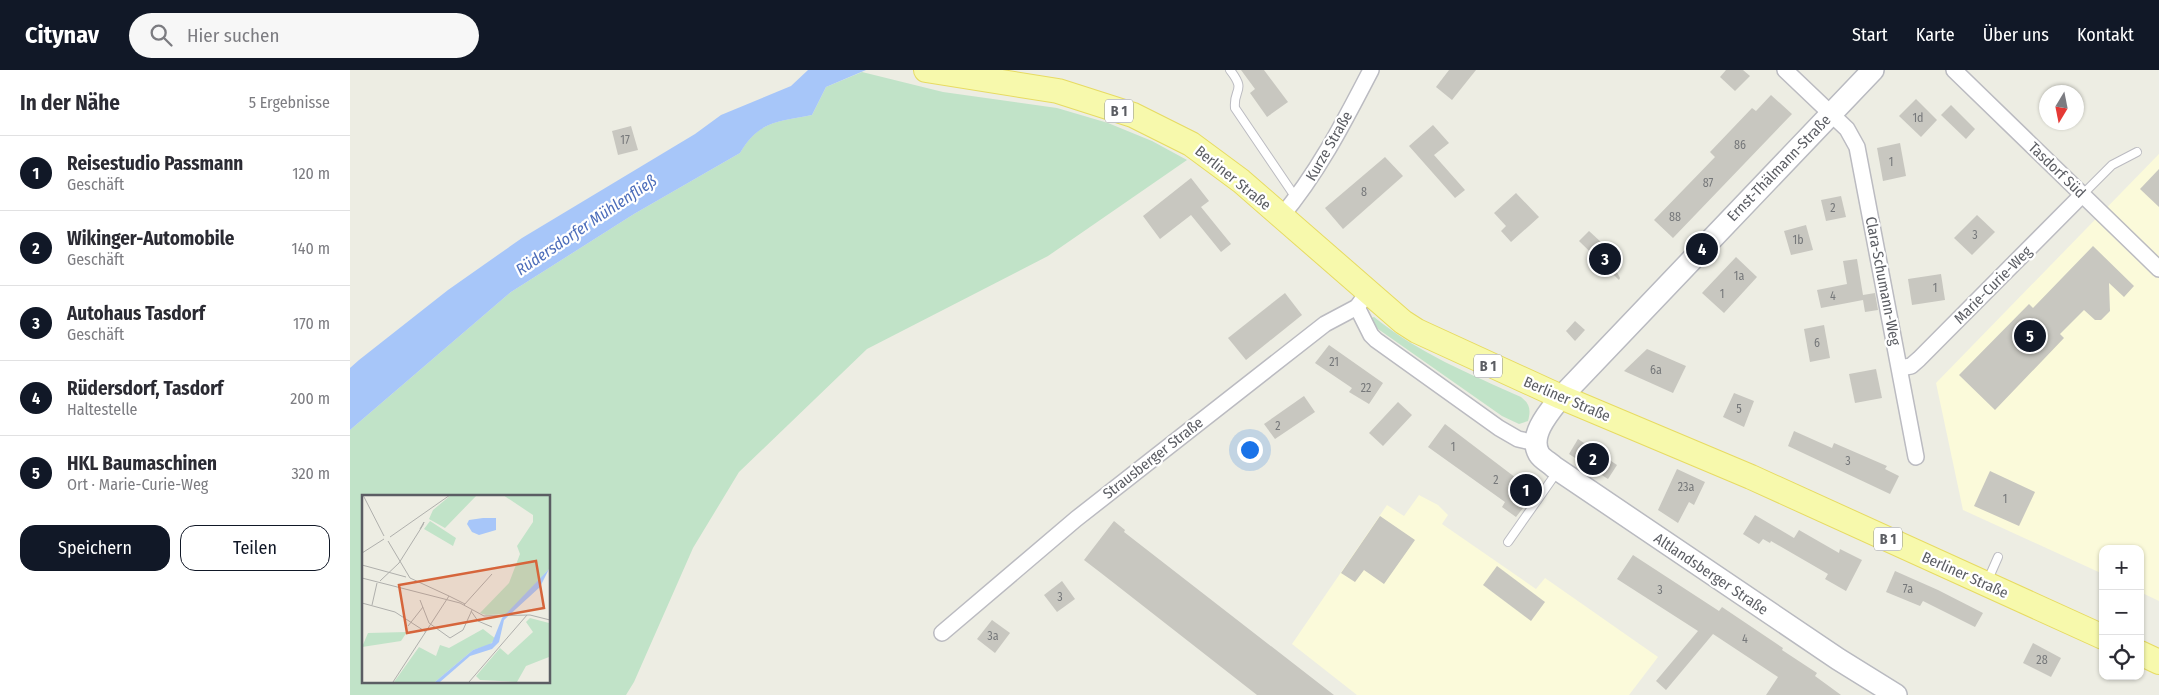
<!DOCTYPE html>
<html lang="de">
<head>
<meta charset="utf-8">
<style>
  body { margin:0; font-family:"Fira Sans Condensed",sans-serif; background:#f7f7f7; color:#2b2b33 }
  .controls { position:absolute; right:15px; bottom:15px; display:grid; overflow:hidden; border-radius:10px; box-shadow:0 1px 4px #0004 }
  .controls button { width:45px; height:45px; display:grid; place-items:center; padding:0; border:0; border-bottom:1px solid #e1e1e2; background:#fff; color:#2b2b33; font:25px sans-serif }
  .compass { position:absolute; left:1689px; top:15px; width:45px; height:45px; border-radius:50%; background:#fff; box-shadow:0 1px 4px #0004; rotate:190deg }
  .you { position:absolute; left:899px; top:379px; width:18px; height:18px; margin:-12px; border:4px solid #fff; border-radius:50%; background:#1a73e8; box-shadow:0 0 0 8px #1a73e833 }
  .badge { display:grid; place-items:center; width:32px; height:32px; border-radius:50%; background:#111827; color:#fff; font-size:16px; font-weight:700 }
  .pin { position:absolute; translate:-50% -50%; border:2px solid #fff; box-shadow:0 1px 5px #0006 }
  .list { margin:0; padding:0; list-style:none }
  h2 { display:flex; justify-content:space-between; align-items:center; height:65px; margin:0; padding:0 20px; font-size:21px }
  h2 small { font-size:16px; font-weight:400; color:#7c7c81 }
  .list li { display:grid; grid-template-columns:32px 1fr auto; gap:15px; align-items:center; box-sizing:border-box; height:75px; padding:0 20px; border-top:1px solid #e1e1e2 }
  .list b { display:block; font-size:19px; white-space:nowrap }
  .list p { margin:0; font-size:16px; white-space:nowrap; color:#7c7c81 }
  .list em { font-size:16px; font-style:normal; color:#7c7c81 }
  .actions { display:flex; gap:10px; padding:15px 20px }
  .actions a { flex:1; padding:11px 0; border:1px solid #111827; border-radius:15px; text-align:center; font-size:18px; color:#111827 }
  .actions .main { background:#111827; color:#fff }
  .icon { flex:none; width:28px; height:28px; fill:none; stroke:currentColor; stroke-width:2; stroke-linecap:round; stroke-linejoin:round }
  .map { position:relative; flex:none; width:1809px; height:625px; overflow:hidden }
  header { display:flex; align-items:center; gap:30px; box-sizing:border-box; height:70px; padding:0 25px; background:#111827; color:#fff }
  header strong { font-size:24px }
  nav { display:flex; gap:28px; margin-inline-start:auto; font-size:18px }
  .search { width:350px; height:45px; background:#f7f7f7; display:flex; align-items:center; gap:12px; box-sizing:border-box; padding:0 18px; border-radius:28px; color:#7c7c81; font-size:19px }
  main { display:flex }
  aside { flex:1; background:#fff }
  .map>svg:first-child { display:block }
  .commercial { fill:#fbfada }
  .green { fill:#c1e3c8; fill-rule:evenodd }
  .water { fill:#a7c6f9 }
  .building { fill:#c8c7c0 }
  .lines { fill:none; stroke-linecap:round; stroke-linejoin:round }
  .service-casing { stroke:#bbbbc1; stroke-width:10 }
  .minor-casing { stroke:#bbbbc1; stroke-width:18 }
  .secondary-casing { stroke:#b9bac0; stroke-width:24 }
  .primary-casing { stroke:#e7db62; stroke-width:26 }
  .service { stroke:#fff; stroke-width:8 }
  .minor { stroke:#fff; stroke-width:15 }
  .secondary { stroke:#fff; stroke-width:21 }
  .primary { stroke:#f7f9ac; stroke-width:24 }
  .labels { text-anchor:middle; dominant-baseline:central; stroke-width:4.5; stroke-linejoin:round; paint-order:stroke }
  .number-label { font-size:12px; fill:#76787a }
  .shield { fill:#fff; stroke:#8c8e92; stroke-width:1 }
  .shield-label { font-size:14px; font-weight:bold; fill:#5b5d63 }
  .street-label { font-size:15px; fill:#5b5d63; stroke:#fff }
  .water-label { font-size:16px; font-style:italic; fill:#4c6dba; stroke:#fff }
  .inset-road { fill:none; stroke:#afafac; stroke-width:1 }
  .view { fill:#d6653b; fill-opacity:0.15; stroke:#d6653b; stroke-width:2.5 }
  .inset-edge { fill:none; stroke:#5b5d63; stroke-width:2.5 }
</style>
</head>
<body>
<header>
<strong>Citynav</strong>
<div class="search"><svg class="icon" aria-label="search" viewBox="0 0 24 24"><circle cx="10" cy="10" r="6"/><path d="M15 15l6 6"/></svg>Hier suchen</div>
<nav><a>Start</a><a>Karte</a><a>Über uns</a><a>Kontakt</a></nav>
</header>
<main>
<aside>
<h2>In der Nähe<small>5 Ergebnisse</small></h2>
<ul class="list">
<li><span class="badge">1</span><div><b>Reisestudio Passmann</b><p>Geschäft</p></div><em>120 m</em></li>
<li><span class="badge">2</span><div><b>Wikinger-Automobile</b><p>Geschäft</p></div><em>140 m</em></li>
<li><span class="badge">3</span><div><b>Autohaus Tasdorf</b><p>Geschäft</p></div><em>170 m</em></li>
<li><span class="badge">4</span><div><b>Rüdersdorf, Tasdorf</b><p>Haltestelle</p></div><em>200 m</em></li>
<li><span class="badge">5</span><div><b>HKL Baumaschinen</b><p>Ort · Marie-Curie-Weg</p></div><em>320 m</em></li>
</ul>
<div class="actions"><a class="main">Speichern</a><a>Teilen</a></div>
</aside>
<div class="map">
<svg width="1809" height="625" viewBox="0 0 1809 625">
  <rect width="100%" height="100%" fill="#edede3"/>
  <g class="commercial">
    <path d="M 1809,84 L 1809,531 L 1790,522 L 1790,479 L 1753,479 L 1753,504 L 1613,440 L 1586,313 Z"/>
    <path d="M 1069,425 L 1088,435 L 1098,445 L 1092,454 L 1186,519 L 1195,508 L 1308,587 L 1279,625 L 1007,625 L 942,574 L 1037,435 L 1054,446 Z"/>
  </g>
  <g class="green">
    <path d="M 512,2 L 593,22 L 707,38 L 758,53 L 802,71 L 837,90 L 698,186 L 517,279 L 389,402 L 343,478 L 284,612 L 276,625 L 0,625 L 0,360 L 161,222 L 284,144 L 390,83 C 409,50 428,52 462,45 L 476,17 ZM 14,426 L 199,426 L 199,611 L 14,611 Z"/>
    <path d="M 1024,247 C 1068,283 1120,304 1171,327 C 1180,334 1181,340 1178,351 L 1169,354 L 1152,346 L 1028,259 L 1021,248 Z"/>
  </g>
  <path class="water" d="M 458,0 L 516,0 L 476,17 L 462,45 C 429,52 409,50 390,83 L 284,144 L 161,222 L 0,360 L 0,298 L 9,290 L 98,220 L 172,168 L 345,64 L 371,45 L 441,16 Z"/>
  <g class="building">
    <path d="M 891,0 L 914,0 L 938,32 L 917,47 L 900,23 L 905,19 Z"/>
    <path d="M 1099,0 L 1126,0 L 1102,30 L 1086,17 Z"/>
    <path d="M 1376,0 L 1393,0 L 1400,6 L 1385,21 L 1370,7 Z"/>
    <path d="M 1421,25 L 1442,44 L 1323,168 L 1304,150 L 1365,87 L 1360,82 L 1402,38 L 1406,41 Z"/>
    <path d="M 1566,29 L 1587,50 L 1571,67 L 1549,46 Z"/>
    <path d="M 1601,35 L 1625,59 L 1616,69 L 1591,45 Z"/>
    <path d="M 1083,55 L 1099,73 L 1084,85 L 1115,120 L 1105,128 L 1059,76 Z"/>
    <path d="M 281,56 L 288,80 L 268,85 L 262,61 Z"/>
    <path d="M 1550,73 L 1556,106 L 1533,111 L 1527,78 Z"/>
    <path d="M 1035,87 L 1053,106 L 993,159 L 975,138 Z"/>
    <path d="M 1809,99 L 1809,137 L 1790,119 Z"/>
    <path d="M 841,108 L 859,131 L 851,137 L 881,174 L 871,182 L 841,145 L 810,169 L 793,146 Z"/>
    <path d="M 1166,123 L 1189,147 L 1161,172 L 1151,161 L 1156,156 L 1144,143 Z"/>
    <path d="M 1491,126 L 1496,147 L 1476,151 L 1471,130 Z"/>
    <path d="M 1627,145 L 1645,162 L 1622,185 L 1604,168 Z"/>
    <path d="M 1456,155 L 1463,180 L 1441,185 L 1434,161 Z"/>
    <path d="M 1239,161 L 1252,173 L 1270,208 L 1269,210 L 1229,171 Z"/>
    <path d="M 1743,176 L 1784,216 L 1774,227 L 1759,213 L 1760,241 L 1751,250 L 1745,250 L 1734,240 L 1710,264 L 1714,268 L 1645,340 L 1609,305 L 1679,234 L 1683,238 Z"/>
    <path d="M 1386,187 L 1407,207 L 1374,243 L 1352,223 Z"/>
    <path d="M 1507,189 L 1513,225 L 1525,223 L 1528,240 L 1515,242 L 1513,230 L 1471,238 L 1467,220 L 1497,214 L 1493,191 Z"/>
    <path d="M 1591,204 L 1595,230 L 1562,235 L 1558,209 Z"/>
    <path d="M 935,223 L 952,245 L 896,290 L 878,268 Z"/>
    <path d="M 1225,251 L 1235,260 L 1225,271 L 1216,261 Z"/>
    <path d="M 1474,255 L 1480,288 L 1460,292 L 1454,259 Z"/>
    <path d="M 979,275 L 1033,313 L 1019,334 L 999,322 L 1002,318 L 965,293 Z"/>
    <path d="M 1297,279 L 1336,296 L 1323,323 L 1274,301 Z"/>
    <path d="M 1526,299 L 1532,328 L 1505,333 L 1499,304 Z"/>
    <path d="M 1384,323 L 1404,331 L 1394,357 L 1373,347 Z"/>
    <path d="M 954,326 L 965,342 L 925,369 L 914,354 Z"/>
    <path d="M 1048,332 L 1062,345 L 1033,376 L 1019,363 Z"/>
    <path d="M 1095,354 L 1170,411 L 1172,409 L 1187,420 L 1166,447 L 1152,437 L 1155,432 L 1078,377 Z"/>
    <path d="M 1444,361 L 1482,378 L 1484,373 L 1537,396 L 1535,399 L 1549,406 L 1540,424 L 1438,376 Z"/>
    <path d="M 1228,369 L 1267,395 L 1258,409 L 1219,384 Z"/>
    <path d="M 1327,399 L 1355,412 L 1344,435 L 1339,432 L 1328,453 L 1308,440 Z"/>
    <path d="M 1640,401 L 1685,422 L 1669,456 L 1624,436 Z"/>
    <path d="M 1405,445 L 1444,468 L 1449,460 L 1489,483 L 1490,479 L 1512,490 L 1496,521 L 1475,509 L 1478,504 L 1421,471 L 1420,473 L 1413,469 L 1409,474 L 1393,464 Z"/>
    <path d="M 1030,446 L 1065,470 L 1034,514 L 1014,500 L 1005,512 L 991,503 Z"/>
    <path d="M 764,451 L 775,460 L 774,462 L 984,625 L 907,625 L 751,503 L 734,490 Z"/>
    <path d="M 1283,485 L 1369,541 L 1372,537 L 1433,578 L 1432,580 L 1467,603 L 1465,606 L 1491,625 L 1416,625 L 1428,607 L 1363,564 L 1316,620 L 1306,611 L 1348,561 L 1267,509 Z"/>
    <path d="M 1147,496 L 1195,532 L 1181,551 L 1133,515 Z"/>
    <path d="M 1545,501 L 1588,520 L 1633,543 L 1625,557 L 1573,531 L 1570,536 L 1536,522 Z"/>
    <path d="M 712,511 L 725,529 L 707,542 L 694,525 Z"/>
    <path d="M 642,550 L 660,563 L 645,583 L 627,569 Z"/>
    <path d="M 1683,573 L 1711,588 L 1701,607 L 1673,593 Z"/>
  </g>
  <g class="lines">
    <defs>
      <g id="service">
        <path d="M 880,0 C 897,22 883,18 885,38 L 946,128"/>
        <path d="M 1732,125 L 1762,95 L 1787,82"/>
        <path d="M 1158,472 L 1207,402"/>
        <path d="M 1637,512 L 1648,487"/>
      </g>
      <g id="minor">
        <path d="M 1435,0 L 1497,59 L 1507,77 L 1566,387"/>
        <path d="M 1604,0 L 1809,199"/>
        <path d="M 930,148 C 968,103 994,52 1021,0"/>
        <path d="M 1007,237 L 1021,265 L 1026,270 L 1149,358 L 1168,369 L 1186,373"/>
        <path d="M 1550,298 L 1561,296 L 1569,289 L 1732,125"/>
        <path d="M 592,563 L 726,449 L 975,254 L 1007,237 L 1018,222"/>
      </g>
      <path id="secondary" d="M 1523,0 L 1211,327 C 1200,341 1178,365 1189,384 C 1192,389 1200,393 1204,397 L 1488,589 L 1546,625"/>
      <g id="primary">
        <path d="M 576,0 L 708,21 L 783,45 L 841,74 L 891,111 L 1053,252 L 1067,261 L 1211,327 L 1401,407 L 1753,567"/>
        <path d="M 1790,583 L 1809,592"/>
      </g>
    </defs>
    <use href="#service" class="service-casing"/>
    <use href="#minor" class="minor-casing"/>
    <use href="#secondary" class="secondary-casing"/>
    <use href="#primary" class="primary-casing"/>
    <use href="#service" class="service"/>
    <use href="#minor" class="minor"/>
    <use href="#secondary" class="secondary"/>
    <use href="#primary" class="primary"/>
  </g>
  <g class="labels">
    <g class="number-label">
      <text x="1568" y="48">1d</text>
      <text x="275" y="70">17</text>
      <text x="1390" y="75">86</text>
      <text x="1541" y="92">1</text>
      <text x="1358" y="113">87</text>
      <text x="1014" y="122">8</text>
      <text x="1483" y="138">2</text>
      <text x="1325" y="147">88</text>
      <text x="1625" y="165">3</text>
      <text x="1448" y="170">1b</text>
      <text x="1389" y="206">1a</text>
      <text x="1585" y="218">1</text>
      <text x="1372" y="224">1</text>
      <text x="1483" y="226">4</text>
      <text x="1467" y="273">6</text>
      <text x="984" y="292">21</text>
      <text x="1306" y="300">6a</text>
      <text x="1016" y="318">22</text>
      <text x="1389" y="339">5</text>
      <text x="928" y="356">2</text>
      <text x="1103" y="377">1</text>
      <text x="1498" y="391">3</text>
      <text x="1146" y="410">2</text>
      <text x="1336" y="417">23a</text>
      <text x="1655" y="429">1</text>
      <text x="1558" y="519">7a</text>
      <text x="1310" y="520">3</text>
      <text x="710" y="527">3</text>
      <text x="643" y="566">3a</text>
      <text x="1395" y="569">4</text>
      <text x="1692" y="590">28</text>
    </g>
    <g class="shield">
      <rect x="755" y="29.5" width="28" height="23" rx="4"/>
      <rect x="1124" y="284.5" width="28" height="23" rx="4"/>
      <rect x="1524" y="457.5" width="28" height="23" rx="4"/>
    </g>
    <g class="shield-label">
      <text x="769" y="41">B 1</text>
      <text x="1138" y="296">B 1</text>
      <text x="1538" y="469">B 1</text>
    </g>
    <g class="street-label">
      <text transform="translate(979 76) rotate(-60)">Kurze Straße</text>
      <text transform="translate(1429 98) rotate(-46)">Ernst-Thälmann-Straße</text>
      <text transform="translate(1707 100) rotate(44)">Tasdorf Süd</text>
      <text transform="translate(883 108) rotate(39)">Berliner Straße</text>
      <text transform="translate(1533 211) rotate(79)">Clara-Schumann-Weg</text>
      <text transform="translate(1643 215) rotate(-45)">Marie-Curie-Weg</text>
      <text transform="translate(1217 329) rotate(23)">Berliner Straße</text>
      <text transform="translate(803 388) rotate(-38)">Strausberger Straße</text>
      <text transform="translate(1361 504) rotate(34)">Altlandsberger Straße</text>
      <text transform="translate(1615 505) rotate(24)">Berliner Straße</text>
    </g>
    <g class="water-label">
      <text transform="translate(236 155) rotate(-34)">Rüdersdorfer Mühlenfließ</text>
    </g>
  </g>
  <g transform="translate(12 425)">
    <rect width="188" height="188" fill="#edede3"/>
    <path d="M 89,0 L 115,0 L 83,33 L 67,24 L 71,15 ZM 141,0 L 187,0 L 187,74 L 145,119 L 124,120 L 118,118 L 147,88 L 158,59 L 155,51 L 171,27 L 171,20 ZM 68,26 L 94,43 L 91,51 L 62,34 ZM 168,123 L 187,128 L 187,162 L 164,171 L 155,187 L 118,185 L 114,181 L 138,153 L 146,160 L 171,137 L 164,127 ZM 121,134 L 134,144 L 127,150 L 111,155 L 73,187 L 32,187 L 57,152 L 74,161 L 78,150 L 87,153 ZM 45,137 L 39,146 L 0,152 L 6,138 Z" fill="#c1e3c8"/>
    <path d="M 121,23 L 134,23 L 134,35 L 117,40 L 110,37 L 105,29 L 107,25 ZM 187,74 L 178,92 L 142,125 L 137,147 L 130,154 L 108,161 L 78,187 L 73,187 L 111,155 L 130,148 L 140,123 Z" fill="#a7c6f9"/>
    <path class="inset-road" d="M 1,0 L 22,41M 28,42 L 88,0M 26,46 L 48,83 L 87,101 L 31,187M 0,58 L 22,44M 0,70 L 44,82M 0,83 L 98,108 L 122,121 L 168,120 L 188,125M 18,86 L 37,68 L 61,30 L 62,27 L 58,34M 87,101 L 103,109M 58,105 L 67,128 L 88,143 L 101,135 L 110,115M 0,108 L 33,117 L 64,137M 10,110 L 15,88M 102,110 L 130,79M 109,116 L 116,126 L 130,132M 46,131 L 61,112M 107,187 L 165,120"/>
    <path class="view" d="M 174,66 L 182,113 L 45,138 L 37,90 Z"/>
    <rect width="188" height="188" class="inset-edge"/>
  </g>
</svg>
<div class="controls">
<button>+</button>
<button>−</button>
<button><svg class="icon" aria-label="locate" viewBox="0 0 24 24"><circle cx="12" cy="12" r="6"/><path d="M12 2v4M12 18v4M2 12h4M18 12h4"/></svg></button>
</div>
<svg class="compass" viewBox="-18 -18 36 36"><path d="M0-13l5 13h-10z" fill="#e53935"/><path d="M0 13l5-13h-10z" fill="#7c7c81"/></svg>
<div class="you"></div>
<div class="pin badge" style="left:1176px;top:420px">1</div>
<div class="pin badge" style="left:1243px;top:389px">2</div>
<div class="pin badge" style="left:1255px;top:189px">3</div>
<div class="pin badge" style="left:1352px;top:179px">4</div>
<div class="pin badge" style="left:1680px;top:266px">5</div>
</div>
</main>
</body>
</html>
